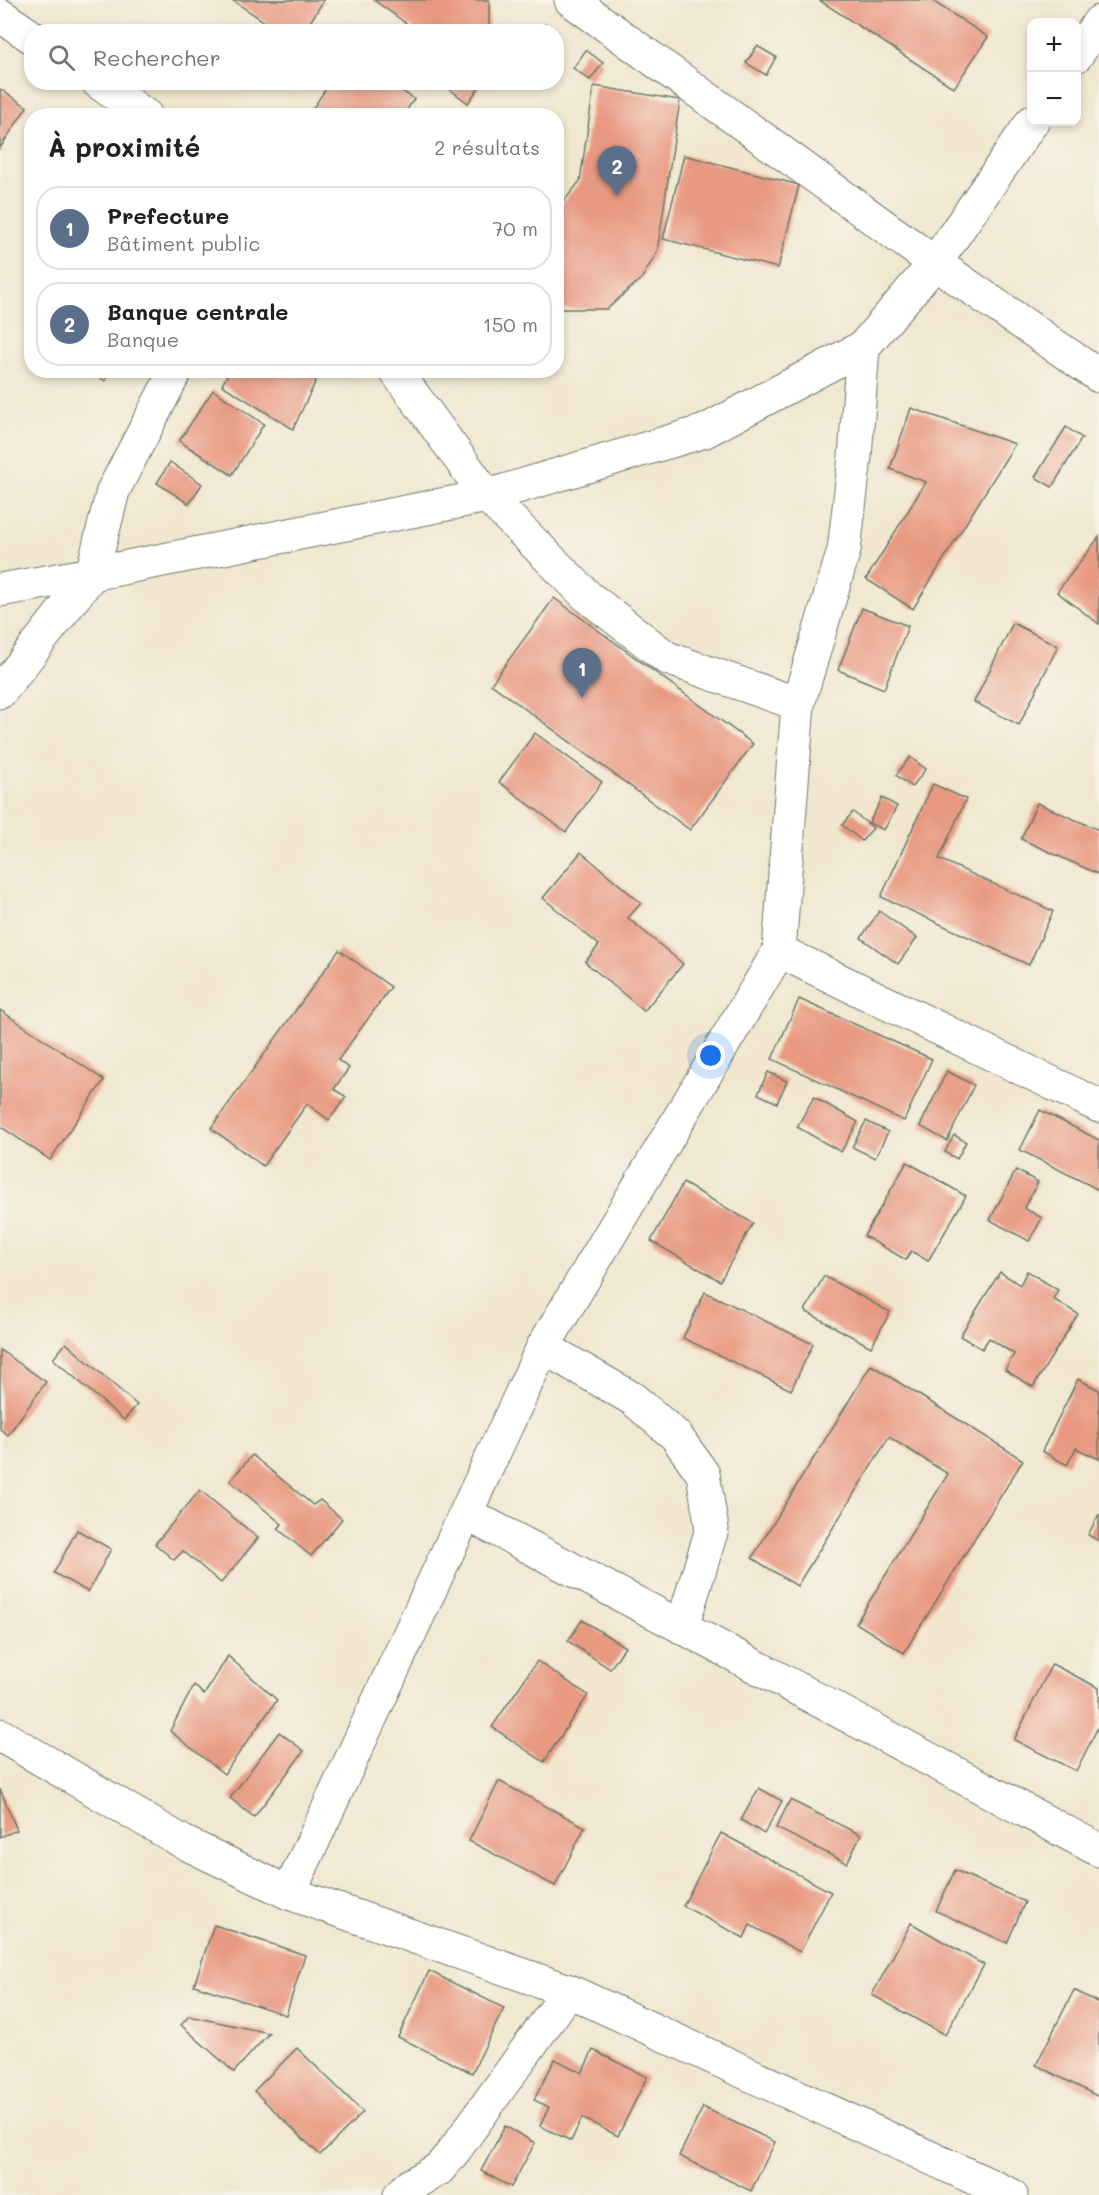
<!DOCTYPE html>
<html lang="fr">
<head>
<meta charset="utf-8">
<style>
  body { margin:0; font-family:Mali,sans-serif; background:#f6f6f6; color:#202124 }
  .controls { position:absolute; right:18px; top:18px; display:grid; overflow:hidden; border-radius:12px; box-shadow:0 3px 9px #0003 }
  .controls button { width:54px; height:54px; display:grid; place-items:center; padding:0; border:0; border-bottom:2px solid #e0e0e0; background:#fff; color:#202124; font:30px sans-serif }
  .you { position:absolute; left:711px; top:1056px; width:21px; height:21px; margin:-15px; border:4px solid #fff; border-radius:50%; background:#1a73e8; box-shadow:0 0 0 9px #1a73e833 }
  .badge { display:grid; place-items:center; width:39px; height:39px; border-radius:50%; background:#1f6fb2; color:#fff; font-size:20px; font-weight:700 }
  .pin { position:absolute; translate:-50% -50px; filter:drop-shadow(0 2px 3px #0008) }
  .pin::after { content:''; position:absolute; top:32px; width:21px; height:18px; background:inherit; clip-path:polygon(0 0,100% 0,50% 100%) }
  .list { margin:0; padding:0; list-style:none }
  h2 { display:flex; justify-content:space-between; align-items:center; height:78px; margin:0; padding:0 24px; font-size:26px }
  h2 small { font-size:20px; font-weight:400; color:#757577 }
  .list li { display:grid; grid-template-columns:39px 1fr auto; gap:18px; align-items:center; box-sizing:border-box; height:84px; margin:0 12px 12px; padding:0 12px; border:2px solid #e0e0e0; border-radius:24px }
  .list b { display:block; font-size:22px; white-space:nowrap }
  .list p { margin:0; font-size:20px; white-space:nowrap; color:#757577 }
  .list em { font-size:20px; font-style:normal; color:#757577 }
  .icon { flex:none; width:33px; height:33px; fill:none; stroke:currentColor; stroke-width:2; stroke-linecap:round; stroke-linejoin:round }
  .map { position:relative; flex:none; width:1099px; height:2195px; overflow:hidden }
  .search { position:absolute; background:#fff; box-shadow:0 3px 9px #0003; left:24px; top:24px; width:540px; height:66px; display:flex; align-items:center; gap:15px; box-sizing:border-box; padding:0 21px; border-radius:24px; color:#757577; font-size:22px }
  .panel { position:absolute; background:#fff; box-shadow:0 3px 9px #0003; left:24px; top:108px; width:540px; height:270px; border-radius:24px }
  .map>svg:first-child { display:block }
  .building { fill:#e89981 }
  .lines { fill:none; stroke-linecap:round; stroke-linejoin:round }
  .minor-casing { stroke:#68786a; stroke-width:35 }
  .minor { stroke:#fff; stroke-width:33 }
</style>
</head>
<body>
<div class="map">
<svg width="1099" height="2195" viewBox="0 0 1099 2195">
  <rect width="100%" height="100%" fill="#f7f3e8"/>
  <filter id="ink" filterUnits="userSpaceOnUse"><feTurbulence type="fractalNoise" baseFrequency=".0167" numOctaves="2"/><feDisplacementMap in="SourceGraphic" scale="12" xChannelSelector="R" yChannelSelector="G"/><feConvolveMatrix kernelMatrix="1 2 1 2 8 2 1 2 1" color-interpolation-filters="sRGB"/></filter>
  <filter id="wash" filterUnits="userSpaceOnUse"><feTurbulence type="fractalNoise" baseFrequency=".008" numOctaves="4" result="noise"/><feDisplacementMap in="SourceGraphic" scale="24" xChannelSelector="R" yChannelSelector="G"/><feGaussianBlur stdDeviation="1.35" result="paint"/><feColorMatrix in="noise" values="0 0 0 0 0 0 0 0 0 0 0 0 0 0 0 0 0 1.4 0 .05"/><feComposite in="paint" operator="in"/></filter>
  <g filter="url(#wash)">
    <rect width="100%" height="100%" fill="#f1e7cf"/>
    <g id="blocks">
      <g class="building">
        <path d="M 232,0 L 324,0 L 304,32 L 280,32 Z"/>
        <path d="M 374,0 L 489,0 L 489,32 L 418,32 Z"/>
        <path d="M 819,0 L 931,0 L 988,37 L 954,88 Z"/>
        <path d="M 545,24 L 557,32 L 540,32 Z"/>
        <path d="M 757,46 L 776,57 L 766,75 L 746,63 Z"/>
        <path d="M 586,50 L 603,63 L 590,80 L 573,68 Z"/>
        <path d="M 330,82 L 389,82 L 414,99 L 403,116 L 308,116 Z"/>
        <path d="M 440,82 L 483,82 L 468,103 Z"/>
        <path d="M 594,86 L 680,100 L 657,252 L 642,278 L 607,309 L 556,309 L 556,211 L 580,181 Z"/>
        <path d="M 0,89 L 27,107 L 0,148 Z"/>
        <path d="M 684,155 L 799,185 L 778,268 L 663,239 Z"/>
        <path d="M 89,370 L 112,370 L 105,381 Z"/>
        <path d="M 230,370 L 321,370 L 293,429 L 222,385 Z"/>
        <path d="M 213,390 L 264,424 L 232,475 L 179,441 Z"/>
        <path d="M 911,408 L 1015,444 L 913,609 L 866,579 L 926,482 L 890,469 Z"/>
        <path d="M 1066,427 L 1082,438 L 1052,487 L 1035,477 Z"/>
        <path d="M 170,462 L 202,484 L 189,504 L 157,483 Z"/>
        <path d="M 1099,537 L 1099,624 L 1057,592 Z"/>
        <path d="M 554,598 L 753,744 L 690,830 L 491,684 Z"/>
        <path d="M 862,608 L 908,626 L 884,689 L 838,670 Z"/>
        <path d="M 1013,623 L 1058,646 L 1019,725 L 974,702 Z"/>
        <path d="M 535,733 L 602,782 L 566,832 L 499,782 Z"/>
        <path d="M 910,757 L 926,769 L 912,787 L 896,775 Z"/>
        <path d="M 933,784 L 966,799 L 939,859 L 1053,911 L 1029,965 L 881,897 Z"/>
        <path d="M 882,798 L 897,806 L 884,830 L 869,823 Z"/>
        <path d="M 1037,803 L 1099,830 L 1098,874 L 1021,839 Z"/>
        <path d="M 853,812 L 873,828 L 862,841 L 842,825 Z"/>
        <path d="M 581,852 L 641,903 L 628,918 L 683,964 L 644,1011 L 585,962 L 599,945 L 543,898 Z"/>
        <path d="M 879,911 L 917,938 L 898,964 L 861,938 Z"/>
        <path d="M 339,950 L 391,987 L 338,1060 L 349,1068 L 334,1089 L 346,1097 L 329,1120 L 307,1104 L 263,1166 L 211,1128 Z"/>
        <path d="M 799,999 L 932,1059 L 904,1121 L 772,1059 Z"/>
        <path d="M 0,1010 L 104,1080 L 50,1160 L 0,1126 Z"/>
        <path d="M 947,1071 L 974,1085 L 947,1141 L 920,1126 Z"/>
        <path d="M 768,1072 L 787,1081 L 777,1103 L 758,1094 Z"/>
        <path d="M 814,1097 L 858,1122 L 841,1152 L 797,1127 Z"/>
        <path d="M 1040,1110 L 1099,1140 L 1099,1190 L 1020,1150 Z"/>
        <path d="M 866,1121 L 888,1132 L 875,1158 L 852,1147 Z"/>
        <path d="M 954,1135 L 966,1142 L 957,1159 L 945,1152 Z"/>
        <path d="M 907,1162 L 966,1196 L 928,1261 L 911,1251 L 906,1260 L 864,1236 Z"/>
        <path d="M 1016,1170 L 1038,1182 L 1024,1208 L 1042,1218 L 1029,1241 L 990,1220 Z"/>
        <path d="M 683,1183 L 753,1223 L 720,1281 L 651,1241 Z"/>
        <path d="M 1027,1271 L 1058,1290 L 1053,1299 L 1078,1314 L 1033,1387 L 1005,1370 L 1014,1354 L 989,1338 L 982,1349 L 960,1336 L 1000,1272 L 1020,1285 Z"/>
        <path d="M 824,1276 L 890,1312 L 871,1347 L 805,1311 Z"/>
        <path d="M 705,1292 L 813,1344 L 791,1390 L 683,1338 Z"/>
        <path d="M 66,1343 L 137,1405 L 124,1420 L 53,1359 Z"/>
        <path d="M 0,1350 L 46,1382 L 8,1435 L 0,1429 Z"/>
        <path d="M 871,1365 L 1023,1460 L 904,1653 L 856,1623 L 948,1474 L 889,1437 L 797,1586 L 752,1558 Z"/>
        <path d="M 1078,1379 L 1099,1390 L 1099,1459 L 1076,1448 L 1067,1465 L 1042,1451 Z"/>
        <path d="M 252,1455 L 313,1505 L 320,1500 L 342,1519 L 311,1556 L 278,1529 L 282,1524 L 230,1481 Z"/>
        <path d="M 200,1490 L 258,1538 L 221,1583 L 183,1551 L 174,1560 L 155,1544 Z"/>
        <path d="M 1099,1514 L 1099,1541 L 1088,1535 Z"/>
        <path d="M 77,1530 L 111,1549 L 88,1592 L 54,1573 Z"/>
        <path d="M 582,1620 L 625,1647 L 610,1669 L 568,1641 Z"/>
        <path d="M 228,1656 L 277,1700 L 224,1774 L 170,1731 L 194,1685 L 204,1695 Z"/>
        <path d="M 537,1661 L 588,1695 L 544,1762 L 492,1727 Z"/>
        <path d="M 1052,1664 L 1099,1688 L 1099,1725 L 1076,1771 L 1014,1740 Z"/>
        <path d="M 279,1732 L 304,1751 L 254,1817 L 230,1798 Z"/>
        <path d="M 499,1781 L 585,1827 L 555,1886 L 469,1841 Z"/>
        <path d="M 759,1788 L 782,1801 L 764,1834 L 741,1820 Z"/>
        <path d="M 0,1789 L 17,1830 L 0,1837 Z"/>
        <path d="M 790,1800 L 861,1835 L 847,1863 L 776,1828 Z"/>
        <path d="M 721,1833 L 831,1892 L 800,1952 L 750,1925 L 744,1938 L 683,1906 Z"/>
        <path d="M 955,1870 L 1025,1902 L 1007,1943 L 936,1911 Z"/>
        <path d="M 911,1923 L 984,1965 L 945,2035 L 872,1995 Z"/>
        <path d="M 214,1925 L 305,1955 L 286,2015 L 194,1985 Z"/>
        <path d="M 429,1971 L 504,2008 L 472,2073 L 398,2037 Z"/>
        <path d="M 1074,1990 L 1099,2003 L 1099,2097 L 1036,2065 Z"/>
        <path d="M 189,2016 L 269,2033 L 234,2072 L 181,2025 Z"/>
        <path d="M 297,2048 L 363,2112 L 320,2155 L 254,2091 Z"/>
        <path d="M 593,2050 L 647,2077 L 618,2136 L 582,2118 L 571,2141 L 540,2126 L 549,2107 L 534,2100 L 555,2059 L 582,2073 Z"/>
        <path d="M 703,2107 L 775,2142 L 751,2191 L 679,2156 Z"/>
        <path d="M 505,2126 L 535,2143 L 511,2187 L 481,2171 Z"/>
      </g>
    </g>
  </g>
  <g filter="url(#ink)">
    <use href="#blocks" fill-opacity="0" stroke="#68786a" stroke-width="1.5"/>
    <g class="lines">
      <defs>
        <g id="minor">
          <path d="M 571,0 L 935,263 L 1099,376"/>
          <path d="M 0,15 L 32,37"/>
          <path d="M 1076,56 L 1099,22"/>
          <path d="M 98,82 L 146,116"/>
          <path d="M 0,590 L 92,574 L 113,491 L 176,370"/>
          <path d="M 0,692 L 92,574 L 487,496 L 705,431 L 863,347 L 935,263 L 1032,122"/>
          <path d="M 798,704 L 844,550 L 855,457 L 863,347"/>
          <path d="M 779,951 L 1099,1106"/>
          <path d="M 543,1347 L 633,1399 L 676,1436 L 703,1474 L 712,1529 L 682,1627"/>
          <path d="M 467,1514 L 682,1627 L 1099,1850"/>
          <path d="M 0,1735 L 183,1842 L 289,1893 L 569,1991 L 1011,2195"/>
          <path d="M 289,1893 L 543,1347 L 779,951 L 798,704 L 667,658 L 587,596 L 487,496 L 395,370"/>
          <path d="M 400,2195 L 409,2186 L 439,2169 L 454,2151 L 569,1991"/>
        </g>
      </defs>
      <use href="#minor" class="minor-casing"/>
      <use href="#minor" class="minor"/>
    </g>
  </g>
</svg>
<div class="controls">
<button>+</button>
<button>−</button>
</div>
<div class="you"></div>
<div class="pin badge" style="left:582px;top:698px;background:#5c6f8a">1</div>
<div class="pin badge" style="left:617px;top:196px;background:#5c6f8a">2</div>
<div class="search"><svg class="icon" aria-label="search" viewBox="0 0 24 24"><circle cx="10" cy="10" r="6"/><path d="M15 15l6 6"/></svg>Rechercher</div>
<section class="panel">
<h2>À proximité<small>2 résultats</small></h2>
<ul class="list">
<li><span class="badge" style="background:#5c6f8a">1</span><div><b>Prefecture</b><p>Bâtiment public</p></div><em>70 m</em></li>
<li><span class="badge" style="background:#5c6f8a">2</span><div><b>Banque centrale</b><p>Banque</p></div><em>150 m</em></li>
</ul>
</section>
</div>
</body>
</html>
